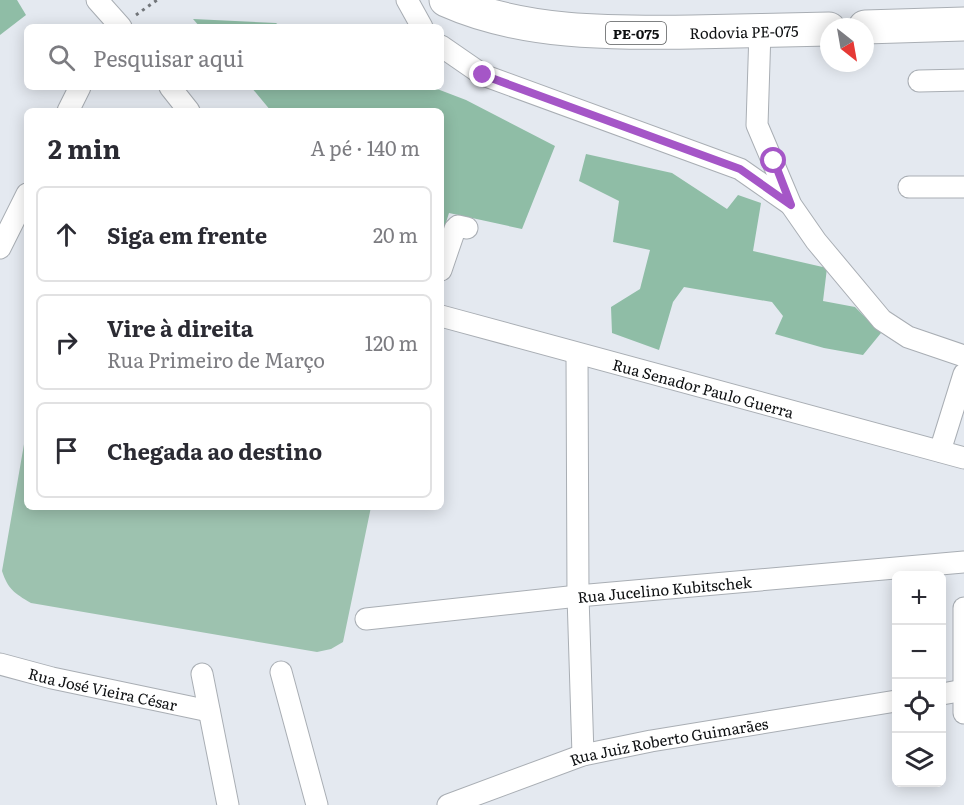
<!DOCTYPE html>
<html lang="pt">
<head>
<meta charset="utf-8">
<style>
  body { margin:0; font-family:Literata,serif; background:#f2f2f3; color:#2b2b33 }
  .controls { position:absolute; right:18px; bottom:18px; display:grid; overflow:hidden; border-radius:9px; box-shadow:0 3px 15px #0003 }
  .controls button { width:54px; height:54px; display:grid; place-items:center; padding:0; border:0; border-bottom:2px solid #e1e1e2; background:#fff; color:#2b2b33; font:30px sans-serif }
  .compass { position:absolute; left:820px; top:18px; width:54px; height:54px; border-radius:50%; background:#fff; box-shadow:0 3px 15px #0003; rotate:149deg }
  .stop { position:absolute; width:18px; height:18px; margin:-14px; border:4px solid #a556c7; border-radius:50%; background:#fff }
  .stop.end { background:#a556c7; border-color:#fff; box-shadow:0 2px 6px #0008 }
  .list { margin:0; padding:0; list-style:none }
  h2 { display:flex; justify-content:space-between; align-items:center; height:78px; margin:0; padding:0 24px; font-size:26px }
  h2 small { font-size:20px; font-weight:400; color:#7c7c81 }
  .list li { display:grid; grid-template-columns:39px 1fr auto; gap:18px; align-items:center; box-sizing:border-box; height:96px; margin:0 12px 12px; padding:0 12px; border:2px solid #e1e1e2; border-radius:9px }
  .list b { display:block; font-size:22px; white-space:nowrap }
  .list p { margin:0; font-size:20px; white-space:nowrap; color:#7c7c81 }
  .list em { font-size:20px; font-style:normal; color:#7c7c81 }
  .icon { flex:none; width:33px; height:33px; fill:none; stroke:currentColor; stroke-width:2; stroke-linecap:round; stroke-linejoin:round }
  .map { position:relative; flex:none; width:964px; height:805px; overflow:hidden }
  .search { position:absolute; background:#fff; box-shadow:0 3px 15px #0003; left:24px; top:24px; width:420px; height:66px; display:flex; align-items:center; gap:15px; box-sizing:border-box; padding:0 21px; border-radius:9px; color:#7c7c81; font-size:22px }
  .panel { position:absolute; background:#fff; box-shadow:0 3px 15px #0003; left:24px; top:108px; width:420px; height:402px; border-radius:9px }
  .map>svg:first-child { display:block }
  .green { fill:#9dc2af }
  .forest { fill:#8fbda6 }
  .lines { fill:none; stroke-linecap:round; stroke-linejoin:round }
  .street-casing { stroke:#a9aeb4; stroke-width:23 }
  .primary-casing { stroke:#a9aeb4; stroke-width:35 }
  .path { stroke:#72767a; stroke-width:3; stroke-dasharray:3 4.5; stroke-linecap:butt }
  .street { stroke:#fff; stroke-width:21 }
  .primary { stroke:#fff; stroke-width:33 }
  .route { stroke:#a556c7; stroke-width:8 }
  .labels { text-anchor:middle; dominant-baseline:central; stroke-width:4.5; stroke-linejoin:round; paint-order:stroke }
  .shield { fill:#fff; stroke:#565859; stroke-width:1.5 }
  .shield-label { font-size:14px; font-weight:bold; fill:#0e1012 }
  .street-label { font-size:15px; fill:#0e1012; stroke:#fff }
</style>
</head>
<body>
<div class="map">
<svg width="964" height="805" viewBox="0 0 964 805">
  <rect width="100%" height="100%" fill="#e4e9f0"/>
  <path class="green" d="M 27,427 L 27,507 L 371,507 L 343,642 L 331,649 L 317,652 L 31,603 C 14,593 8,589 2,571 Z"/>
  <g class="forest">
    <path d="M 0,0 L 17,0 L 26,15 L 0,35 Z"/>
    <path d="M 193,19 L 276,23 L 281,27 L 200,27 Z"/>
    <path d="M 251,87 L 432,87 L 466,100 L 555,146 L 522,229 L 449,213 L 441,238 L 441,111 L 271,111 Z"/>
    <path d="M 586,154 L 672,173 L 727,209 L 738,195 L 761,203 L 753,251 L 827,268 L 823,301 L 855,307 L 881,333 L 863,355 L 824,348 L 775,334 L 783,316 L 772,302 L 684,287 L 673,302 L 659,350 L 612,333 L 611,307 L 640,289 L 650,250 L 613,242 L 619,201 L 579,181 Z"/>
  </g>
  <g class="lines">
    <defs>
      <g id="street">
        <path d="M 97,0 L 121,27"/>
        <path d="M 407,0 L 422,27"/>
        <path d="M 760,31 L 757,125 L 791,205 L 816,241 L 882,320 L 908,337 L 964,356"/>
        <path d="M 441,46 L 483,75 L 740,169 L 790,204"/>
        <path d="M 919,81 L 964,80"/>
        <path d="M 170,87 L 189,111"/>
        <path d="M 68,111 L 80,87"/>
        <path d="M 909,187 L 964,187"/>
        <path d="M 0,248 L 27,194"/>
        <path d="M 441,270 L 455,229 L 458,226 L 467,228"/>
        <path id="s1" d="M 441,316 L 964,458"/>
        <path d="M 577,354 L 578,596 L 583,755"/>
        <path d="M 940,451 L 964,374"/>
        <path d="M 964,608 L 964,713"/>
        <path id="s2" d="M 366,619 L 578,596 L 964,562"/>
        <path id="s3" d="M 0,664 L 52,678 L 209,711"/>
        <path d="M 281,672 L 317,805"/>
        <path d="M 202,674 L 228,805"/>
        <path d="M 942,694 L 964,690"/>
        <path id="s4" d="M 448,805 L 583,755 L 651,741 L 896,701"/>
      </g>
      <g id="primary">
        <path id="s5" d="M 446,0 C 522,34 611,33 692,32 C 738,31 783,30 829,29"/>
        <path d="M 865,27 L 964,24"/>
      </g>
    </defs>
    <use href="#street" class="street-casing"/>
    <use href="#primary" class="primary-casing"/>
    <path class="path" d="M 136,15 L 157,0"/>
    <use href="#street" class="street"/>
    <use href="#primary" class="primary"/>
  </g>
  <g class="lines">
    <path class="route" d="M 483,75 L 740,169 L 791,205 L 774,161"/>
  </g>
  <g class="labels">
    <rect class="shield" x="606" y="22" width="60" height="22" rx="4.5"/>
    <g class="shield-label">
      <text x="636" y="33">PE-075</text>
    </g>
    <g class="street-label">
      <text stroke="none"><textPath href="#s5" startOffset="302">Rodovia PE-075</textPath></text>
      <text stroke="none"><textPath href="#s1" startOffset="272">Rua Senador Paulo Guerra</textPath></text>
      <text stroke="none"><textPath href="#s2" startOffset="300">Rua Jucelino Kubitschek</textPath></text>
      <text stroke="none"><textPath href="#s3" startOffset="106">Rua José Vieira César</textPath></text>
      <text stroke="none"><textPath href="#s4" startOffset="231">Rua Juiz Roberto Guimarães</textPath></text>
    </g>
  </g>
</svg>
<div class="controls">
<button>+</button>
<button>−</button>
<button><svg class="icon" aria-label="locate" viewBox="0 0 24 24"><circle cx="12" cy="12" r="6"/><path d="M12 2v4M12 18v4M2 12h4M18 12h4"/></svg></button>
<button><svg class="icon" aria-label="layers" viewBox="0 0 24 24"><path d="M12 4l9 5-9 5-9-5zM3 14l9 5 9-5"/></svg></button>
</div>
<svg class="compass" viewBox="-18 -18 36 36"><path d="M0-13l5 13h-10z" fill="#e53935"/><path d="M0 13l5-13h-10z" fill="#7c7c81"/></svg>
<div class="stop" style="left:774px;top:161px"></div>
<div class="stop end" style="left:483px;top:75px"></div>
<div class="search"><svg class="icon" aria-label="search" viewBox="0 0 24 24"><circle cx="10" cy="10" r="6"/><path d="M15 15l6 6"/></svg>Pesquisar aqui</div>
<section class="panel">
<h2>2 min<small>A pé · 140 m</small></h2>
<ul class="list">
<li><svg class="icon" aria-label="ahead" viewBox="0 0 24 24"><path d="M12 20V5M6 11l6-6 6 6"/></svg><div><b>Siga em frente</b></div><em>20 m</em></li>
<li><svg class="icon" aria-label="right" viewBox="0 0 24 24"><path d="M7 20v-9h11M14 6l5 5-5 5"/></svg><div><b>Vire à direita</b><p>Rua Primeiro de Março</p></div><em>120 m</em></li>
<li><svg class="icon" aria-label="arrive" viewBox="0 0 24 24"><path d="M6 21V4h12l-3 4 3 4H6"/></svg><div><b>Chegada ao destino</b></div></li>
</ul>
</section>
</div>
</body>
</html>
